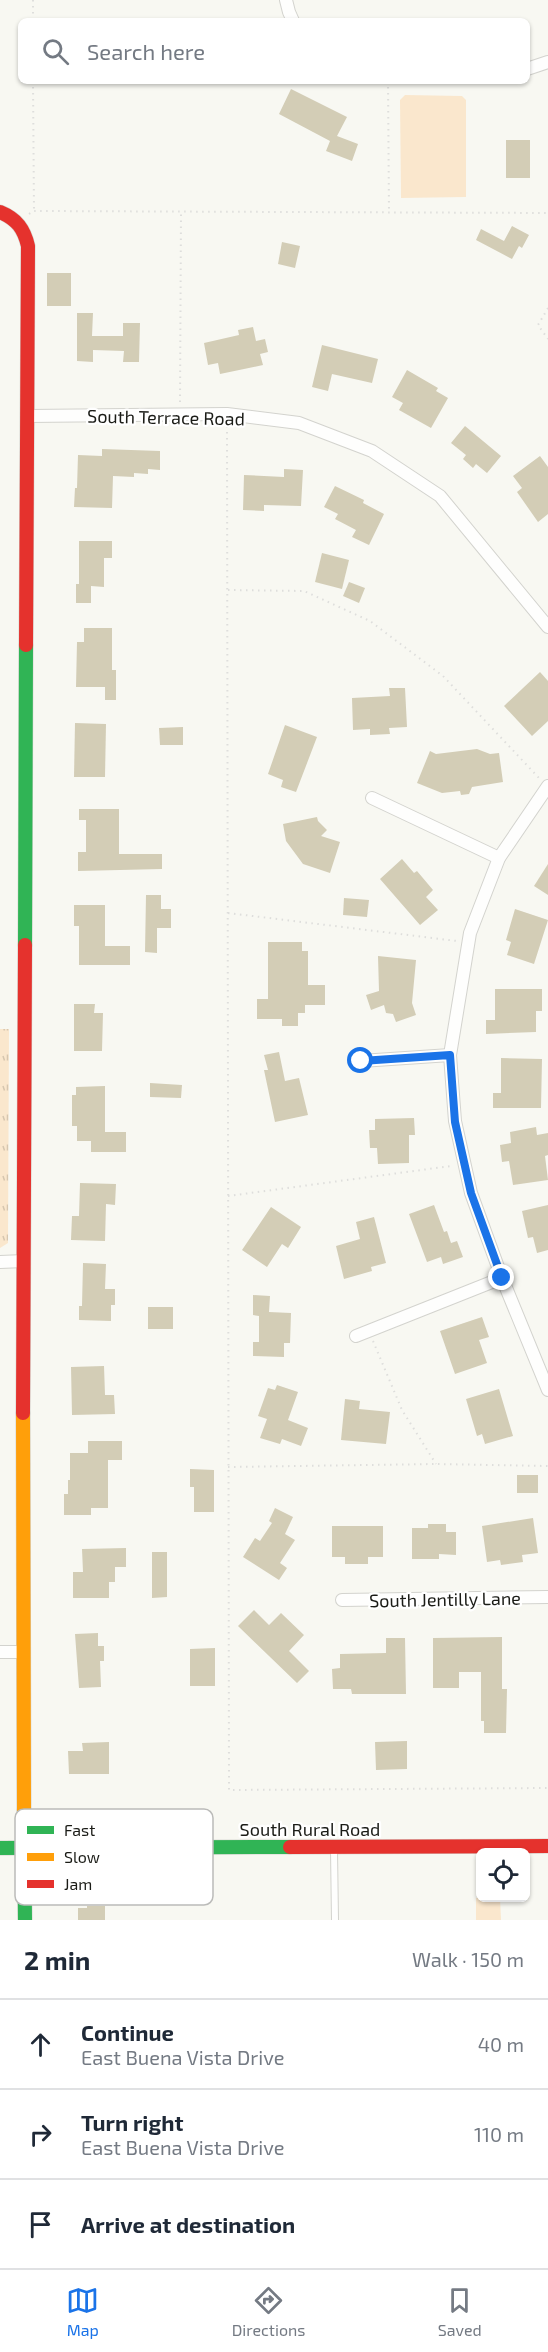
<!DOCTYPE html>
<html lang="en">
<head>
<meta charset="utf-8">
<style>
  body { margin:0; font-family:"Exo 2",sans-serif; background:#f6f6f7; color:#1f2937 }
  .controls { position:absolute; right:18px; bottom:18px; display:grid; overflow:hidden; border-radius:9px; box-shadow:0 2px 4px #0004 }
  .controls button { width:54px; height:54px; display:grid; place-items:center; padding:0; border:0; border-bottom:2px solid #e0e1e3; background:#fff; color:#1f2937; font:30px sans-serif }
  .stop { position:absolute; width:18px; height:18px; margin:-14px; border:4px solid #1a73e8; border-radius:50%; background:#fff }
  .stop.end { background:#1a73e8; border-color:#fff; box-shadow:0 2px 6px #0008 }
  .list { margin:0; padding:0; list-style:none }
  h2 { display:flex; justify-content:space-between; align-items:center; height:78px; margin:0; padding:0 24px; font-size:26px }
  h2 small { font-size:20px; font-weight:400; color:#747a83 }
  .list li { display:grid; grid-template-columns:39px 1fr auto; gap:18px; align-items:center; box-sizing:border-box; height:90px; padding:0 24px; border-top:2px solid #e0e1e3 }
  .list b { display:block; font-size:22px; white-space:nowrap }
  .list p { margin:0; font-size:20px; white-space:nowrap; color:#747a83 }
  .list em { font-size:20px; font-style:normal; color:#747a83 }
  .icon { flex:none; width:33px; height:33px; fill:none; stroke:currentColor; stroke-width:2; stroke-linecap:round; stroke-linejoin:round }
  .map { position:relative; flex:none; width:548px; height:1920px; overflow:hidden }
  .search { position:absolute; background:#fff; box-shadow:0 2px 4px #0004; left:18px; right:18px; top:18px; height:66px; display:flex; align-items:center; gap:15px; box-sizing:border-box; padding:0 21px; border-radius:9px; color:#747a83; font-size:22px }
  .sheet { height:348px; background:#fff }
  nav { display:flex; justify-content:space-around; align-items:center; box-sizing:border-box; height:84px; border-top:2px solid #e0e1e3; background:#fff; font-size:16px; color:#747a83 }
  nav a { display:grid; justify-items:center; gap:3px }
  nav .on { color:#1a73e8 }
  .map>svg:first-child { display:block }
  .park { fill:url(#park-tufts) }
  .garden { fill:#fae7cd }
  .building { fill:#d3cdb6 }
  .lines { fill:none; stroke-linecap:round; stroke-linejoin:round }
  .lane-casing { stroke:#d3d3ce; stroke-width:8 }
  .street-casing { stroke:#d3d3ce; stroke-width:14 }
  .fast-casing { stroke:#d3d3ce; stroke-width:15 }
  .slow-casing { stroke:#d3d3ce; stroke-width:15 }
  .jam-casing { stroke:#d3d3ce; stroke-width:15 }
  .path { stroke:#dededc; stroke-width:2; stroke-dasharray:1.5 4.5; stroke-linecap:butt }
  .lane { stroke:#fefefd; stroke-width:6 }
  .street { stroke:#fefefd; stroke-width:12 }
  .fast { stroke:#30b455; stroke-width:14 }
  .slow { stroke:#ff9f0a; stroke-width:14 }
  .jam { stroke:#e5322d; stroke-width:14 }
  .route { stroke:#1a73e8; stroke-width:8 }
  .labels { text-anchor:middle; dominant-baseline:central; stroke-width:4.5; stroke-linejoin:round; paint-order:stroke }
  .street-label { font-size:18px; fill:#1b1c17; stroke:#fff }
  .key { fill:#fff; stroke:#bbbbb9; stroke-width:1.5 }
  .key-label { font-size:16px; fill:#1b1c17 }
</style>
</head>
<body>
<div class="map">
<svg width="548" height="1920" viewBox="0 0 548 1920">
  <defs>
    <pattern id="park-tufts" width="24" height="20" patternUnits="userSpaceOnUse" patternTransform="scale(1.5)"><rect width="24" height="20" fill="#fae7cd"/><path d="M3 7l-1-3M5 7V3M7 7l1-3M15 17l-1-3M17 17v-4M19 17l1-3" fill="none" stroke="#d6c6af"/></pattern>
  </defs>
  <rect width="100%" height="100%" fill="#f8f8f2"/>
  <path class="park" d="M 0,1029 L 9,1029 L 8,1243 L 0,1248 Z"/>
  <g class="garden">
    <path d="M 405,95 L 462,96 L 466,100 L 466,197 L 401,198 L 400,100 Z"/>
    <path d="M 476,1898 L 500,1898 L 501,1920 L 476,1920 Z"/>
  </g>
  <g class="building">
    <path d="M 291,89 L 347,117 L 337,136 L 358,144 L 352,161 L 326,151 L 330,141 L 279,114 Z"/>
    <rect x="506" y="140" width="24" height="38"/>
    <path d="M 512,226 L 529,235 L 522,248 L 519,246 L 512,259 L 476,240 L 481,229 L 504,241 Z"/>
    <path d="M 282,242 L 300,246 L 295,268 L 278,264 Z"/>
    <rect x="47" y="273" width="24" height="33"/>
    <path d="M 77,313 L 93,313 L 92,336 L 123,336 L 123,323 L 140,323 L 139,362 L 123,362 L 124,351 L 93,350 L 93,362 L 77,361 Z"/>
    <path d="M 253,327 L 256,341 L 265,339 L 268,352 L 260,354 L 263,365 L 220,374 L 218,363 L 208,365 L 204,343 L 239,335 L 238,330 Z"/>
    <path d="M 322,345 L 378,359 L 372,383 L 332,374 L 328,391 L 312,387 Z"/>
    <path d="M 407,370 L 438,388 L 436,391 L 448,398 L 431,428 L 399,410 L 403,403 L 392,397 Z"/>
    <path d="M 465,426 L 501,456 L 487,473 L 476,464 L 473,468 L 463,459 L 466,455 L 451,443 Z"/>
    <path d="M 102,449 L 160,451 L 160,470 L 148,469 L 148,474 L 134,473 L 134,477 L 113,476 L 112,508 L 74,507 L 75,488 L 77,488 L 78,455 L 102,456 Z"/>
    <path d="M 540,456 L 548,467 L 548,514 L 538,522 L 517,492 L 522,488 L 513,476 Z"/>
    <path d="M 284,469 L 303,470 L 301,506 L 264,505 L 264,511 L 243,510 L 244,475 L 284,477 Z"/>
    <path d="M 335,486 L 364,500 L 363,503 L 384,514 L 369,545 L 352,537 L 356,530 L 335,519 L 338,514 L 324,507 Z"/>
    <path d="M 79,541 L 112,541 L 112,558 L 104,558 L 104,587 L 91,586 L 91,603 L 76,603 L 76,584 L 79,584 Z"/>
    <path d="M 322,553 L 349,560 L 342,589 L 315,582 Z"/>
    <path d="M 349,582 L 365,588 L 359,603 L 343,596 Z"/>
    <path d="M 84,628 L 112,628 L 112,670 L 116,670 L 116,700 L 105,700 L 105,687 L 76,687 L 77,642 L 84,642 Z"/>
    <path d="M 540,672 L 548,681 L 548,721 L 532,736 L 504,706 Z"/>
    <path d="M 389,688 L 405,688 L 407,727 L 389,728 L 390,734 L 370,735 L 370,729 L 353,730 L 352,698 L 390,696 Z"/>
    <path d="M 75,723 L 106,724 L 105,777 L 74,777 Z"/>
    <path d="M 285,725 L 317,737 L 296,792 L 281,787 L 283,780 L 268,774 Z"/>
    <path d="M 183,727 L 183,745 L 160,745 L 159,728 Z"/>
    <path d="M 477,749 L 490,754 L 499,753 L 503,782 L 472,787 L 469,794 L 461,795 L 460,791 L 442,793 L 417,783 L 430,751 L 436,754 Z"/>
    <path d="M 79,809 L 119,809 L 119,854 L 162,854 L 162,869 L 78,871 L 78,852 L 86,852 L 86,820 L 79,820 Z"/>
    <path d="M 317,817 L 318,821 L 327,830 L 321,836 L 340,842 L 330,873 L 303,864 L 286,841 L 283,824 Z"/>
    <path d="M 402,859 L 414,873 L 417,871 L 433,890 L 426,897 L 438,910 L 420,925 L 380,879 Z"/>
    <path d="M 548,864 L 548,895 L 534,886 Z"/>
    <path d="M 146,895 L 161,895 L 161,909 L 171,909 L 171,928 L 157,928 L 157,953 L 145,952 Z"/>
    <path d="M 344,898 L 369,900 L 367,917 L 343,915 Z"/>
    <path d="M 74,905 L 105,905 L 105,946 L 130,946 L 130,965 L 79,965 L 79,926 L 74,926 Z"/>
    <path d="M 515,909 L 548,920 L 534,964 L 507,955 L 511,942 L 506,940 Z"/>
    <path d="M 268,942 L 302,942 L 302,951 L 308,951 L 308,985 L 325,985 L 325,1005 L 305,1005 L 305,1013 L 298,1013 L 298,1026 L 282,1026 L 282,1019 L 257,1019 L 257,999 L 268,999 Z"/>
    <path d="M 378,956 L 416,960 L 412,1003 L 416,1015 L 396,1022 L 393,1014 L 386,1013 L 384,1005 L 371,1010 L 366,995 L 379,991 Z"/>
    <path d="M 495,989 L 542,989 L 542,1011 L 536,1011 L 536,1032 L 486,1034 L 486,1020 L 495,1020 Z"/>
    <path d="M 74,1004 L 95,1004 L 94,1013 L 103,1013 L 102,1051 L 74,1051 Z"/>
    <path d="M 279,1052 L 285,1081 L 299,1078 L 308,1115 L 275,1122 L 264,1070 L 268,1070 L 264,1055 Z"/>
    <path d="M 501,1058 L 542,1059 L 541,1108 L 493,1108 L 493,1093 L 501,1093 Z"/>
    <path d="M 150,1083 L 182,1085 L 181,1098 L 150,1097 Z"/>
    <path d="M 105,1086 L 105,1132 L 126,1132 L 126,1152 L 91,1152 L 91,1141 L 77,1141 L 77,1126 L 72,1126 L 72,1095 L 76,1095 L 76,1087 Z"/>
    <path d="M 414,1118 L 415,1135 L 409,1135 L 409,1163 L 378,1164 L 377,1148 L 370,1148 L 369,1130 L 375,1130 L 375,1119 Z"/>
    <path d="M 536,1127 L 537,1135 L 548,1133 L 548,1155 L 545,1156 L 548,1180 L 513,1185 L 509,1161 L 502,1162 L 500,1145 L 511,1143 L 510,1132 Z"/>
    <path d="M 80,1183 L 116,1184 L 115,1205 L 106,1204 L 105,1241 L 71,1240 L 72,1216 L 79,1216 Z"/>
    <path d="M 434,1205 L 444,1232 L 447,1231 L 451,1243 L 457,1241 L 463,1257 L 443,1264 L 441,1257 L 427,1262 L 409,1214 Z"/>
    <path d="M 548,1205 L 548,1250 L 537,1253 L 533,1237 L 528,1238 L 522,1211 Z"/>
    <path d="M 271,1207 L 301,1227 L 288,1248 L 282,1244 L 267,1267 L 242,1250 Z"/>
    <path d="M 374,1217 L 386,1263 L 371,1267 L 372,1271 L 344,1279 L 336,1246 L 360,1239 L 356,1222 Z"/>
    <path d="M 83,1263 L 106,1264 L 105,1289 L 115,1289 L 115,1305 L 111,1305 L 111,1321 L 79,1320 L 79,1306 L 82,1306 Z"/>
    <path d="M 253,1295 L 270,1296 L 269,1312 L 291,1313 L 290,1343 L 284,1343 L 284,1357 L 253,1356 L 253,1342 L 259,1342 L 259,1316 L 253,1315 Z"/>
    <rect x="148" y="1307" width="25" height="22"/>
    <path d="M 482,1317 L 489,1337 L 479,1340 L 487,1363 L 455,1374 L 440,1331 Z"/>
    <path d="M 104,1366 L 105,1395 L 114,1395 L 115,1414 L 72,1415 L 71,1367 Z"/>
    <path d="M 277,1385 L 298,1392 L 288,1420 L 308,1428 L 301,1446 L 282,1439 L 280,1444 L 260,1438 L 267,1419 L 258,1416 L 268,1388 L 275,1390 Z"/>
    <path d="M 499,1389 L 513,1436 L 485,1444 L 482,1434 L 477,1436 L 466,1399 Z"/>
    <path d="M 345,1399 L 360,1401 L 359,1409 L 390,1412 L 386,1444 L 341,1440 Z"/>
    <path d="M 88,1441 L 122,1441 L 122,1460 L 108,1460 L 108,1508 L 91,1508 L 91,1515 L 64,1515 L 64,1494 L 68,1494 L 68,1480 L 70,1480 L 70,1453 L 88,1453 Z"/>
    <path d="M 190,1469 L 214,1470 L 214,1512 L 194,1512 L 194,1487 L 190,1487 Z"/>
    <rect x="517" y="1475" width="21" height="18"/>
    <path d="M 275,1508 L 293,1517 L 285,1534 L 295,1540 L 280,1563 L 287,1568 L 279,1580 L 243,1557 L 255,1538 L 260,1541 L 272,1523 L 269,1521 Z"/>
    <path d="M 533,1518 L 538,1553 L 522,1555 L 523,1562 L 501,1565 L 500,1560 L 487,1562 L 482,1526 Z"/>
    <path d="M 428,1524 L 446,1524 L 446,1532 L 456,1532 L 456,1555 L 439,1554 L 439,1559 L 412,1559 L 412,1528 L 428,1528 Z"/>
    <path d="M 332,1526 L 383,1526 L 383,1557 L 368,1557 L 368,1564 L 345,1564 L 345,1557 L 332,1557 Z"/>
    <path d="M 126,1548 L 126,1567 L 115,1567 L 115,1582 L 109,1582 L 109,1598 L 73,1598 L 73,1572 L 83,1572 L 82,1549 Z"/>
    <path d="M 152,1552 L 167,1552 L 167,1597 L 152,1598 Z"/>
    <path d="M 254,1610 L 269,1625 L 281,1613 L 304,1635 L 289,1651 L 309,1671 L 297,1683 L 238,1626 Z"/>
    <path d="M 98,1633 L 98,1646 L 104,1646 L 104,1661 L 100,1661 L 101,1687 L 79,1688 L 75,1634 Z"/>
    <path d="M 502,1637 L 502,1689 L 507,1689 L 506,1733 L 484,1733 L 484,1721 L 481,1721 L 481,1672 L 459,1672 L 459,1688 L 433,1688 L 433,1638 Z"/>
    <path d="M 386,1638 L 405,1638 L 406,1694 L 352,1694 L 351,1689 L 333,1689 L 332,1669 L 340,1668 L 340,1654 L 386,1653 Z"/>
    <path d="M 215,1648 L 215,1686 L 190,1686 L 190,1649 Z"/>
    <path d="M 407,1741 L 407,1769 L 376,1770 L 375,1742 Z"/>
    <path d="M 109,1742 L 109,1774 L 69,1774 L 68,1751 L 83,1751 L 82,1743 Z"/>
    <path d="M 87,1906 L 105,1906 L 105,1920 L 78,1920 L 78,1908 L 87,1908 Z"/>
  </g>
  <g class="lines">
    <defs>
      <path id="lane" d="M 334,1850 L 335,1920"/>
      <g id="street">
        <path d="M 286,0 L 289,12 L 293,21"/>
        <path d="M 527,69 L 548,62"/>
        <path d="M 28,416 L 227,414 L 299,423 L 372,451 L 440,496 L 548,627"/>
        <path d="M 548,786 L 499,858 L 470,933 L 450,1055 L 455,1121 L 471,1193 L 502,1278 L 548,1390"/>
        <path d="M 372,798 L 499,858"/>
        <path d="M 361,1061 L 450,1055"/>
        <path d="M 0,1262 L 24,1261"/>
        <path d="M 356,1336 L 502,1278"/>
        <path d="M 342,1600 L 548,1597"/>
        <path d="M 0,1652 L 22,1652"/>
      </g>
      <g id="fast">
        <path d="M 25,945 L 26,645"/>
        <path d="M 24,1810 L 25,1920"/>
        <path d="M 0,1848 L 290,1847"/>
      </g>
      <path id="slow" d="M 23,1413 L 24,1810"/>
      <g id="jam">
        <path d="M 0,212 C 17,219 24,229 28,246 L 26,645"/>
        <path d="M 23,1413 L 25,945"/>
        <path d="M 290,1847 L 548,1846"/>
      </g>
    </defs>
    <use href="#lane" class="lane-casing"/>
    <use href="#street" class="street-casing"/>
    <use href="#fast" class="fast-casing"/>
    <use href="#slow" class="slow-casing"/>
    <use href="#jam" class="jam-casing"/>
    <g class="path">
      <path d="M 33,0 L 33,21"/>
      <path d="M 33,81 L 34,211"/>
      <path d="M 388,81 L 389,212"/>
      <path d="M 29,214 L 34,211 L 548,213"/>
      <path d="M 548,308 L 538,325 L 548,339"/>
      <path d="M 180,402 L 181,213"/>
      <path d="M 227,426 L 229,1790 L 548,1788"/>
      <path d="M 228,590 L 304,591 L 370,621 L 443,676 L 539,778"/>
      <path d="M 228,913 L 457,941"/>
      <path d="M 228,1196 L 451,1166"/>
      <path d="M 373,1341 L 402,1410 L 436,1464"/>
      <path d="M 228,1467 L 436,1464 L 548,1466"/>
    </g>
    <use href="#lane" class="lane"/>
    <use href="#street" class="street"/>
    <use href="#fast" class="fast"/>
    <use href="#slow" class="slow"/>
    <use href="#jam" class="jam"/>
  </g>
  <g class="lines">
    <path class="route" d="M 361,1061 L 450,1055 L 455,1122 L 471,1193 L 502,1278"/>
  </g>
  <g class="labels">
    <g class="street-label">
      <text transform="translate(166 417) rotate(1)">South Terrace Road</text>
      <text transform="translate(445 1599) rotate(-1)">South Jentilly Lane</text>
      <text x="310" y="1829">South Rural Road</text>
    </g>
  </g>
  <rect x="15" y="1809" width="198" height="96" rx="9" class="key"/>
  <rect x="27" y="1826" width="27" height="8" fill="#30b455"/>
  <rect x="27" y="1853" width="27" height="8" fill="#ff9f0a"/>
  <rect x="27" y="1880" width="27" height="8" fill="#e5322d"/>
  <g class="key-label">
    <text x="64" y="1836">Fast</text>
    <text x="64" y="1863">Slow</text>
    <text x="64" y="1890">Jam</text>
  </g>
</svg>
<div class="controls">
<button><svg class="icon" aria-label="locate" viewBox="0 0 24 24"><circle cx="12" cy="12" r="6"/><path d="M12 2v4M12 18v4M2 12h4M18 12h4"/></svg></button>
</div>
<div class="stop" style="left:361px;top:1061px"></div>
<div class="stop end" style="left:502px;top:1278px"></div>
<div class="search"><svg class="icon" aria-label="search" viewBox="0 0 24 24"><circle cx="10" cy="10" r="6"/><path d="M15 15l6 6"/></svg>Search here</div>
</div>
<section class="sheet">
<h2>2 min<small>Walk · 150 m</small></h2>
<ul class="list">
<li><svg class="icon" aria-label="ahead" viewBox="0 0 24 24"><path d="M12 20V5M6 11l6-6 6 6"/></svg><div><b>Continue</b><p>East Buena Vista Drive</p></div><em>40 m</em></li>
<li><svg class="icon" aria-label="right" viewBox="0 0 24 24"><path d="M7 20v-9h11M14 6l5 5-5 5"/></svg><div><b>Turn right</b><p>East Buena Vista Drive</p></div><em>110 m</em></li>
<li><svg class="icon" aria-label="arrive" viewBox="0 0 24 24"><path d="M6 21V4h12l-3 4 3 4H6"/></svg><div><b>Arrive at destination</b></div></li>
</ul>
</section>
<nav>
<a class="on"><svg class="icon" aria-label="map" viewBox="0 0 24 24"><path d="M3 6l6-2 6 2 6-2v14l-6 2-6-2-6 2zM9 4v14M15 6v14"/></svg>Map</a>
<a><svg class="icon" aria-label="directions" viewBox="0 0 24 24"><path d="M12 3l9 9-9 9-9-9zM9 14v-3h6M13 9l2 2-2 2"/></svg>Directions</a>
<a><svg class="icon" aria-label="saved" viewBox="0 0 24 24"><path d="M7 4h10v16l-5-4-5 4z"/></svg>Saved</a>
</nav>
</body>
</html>
